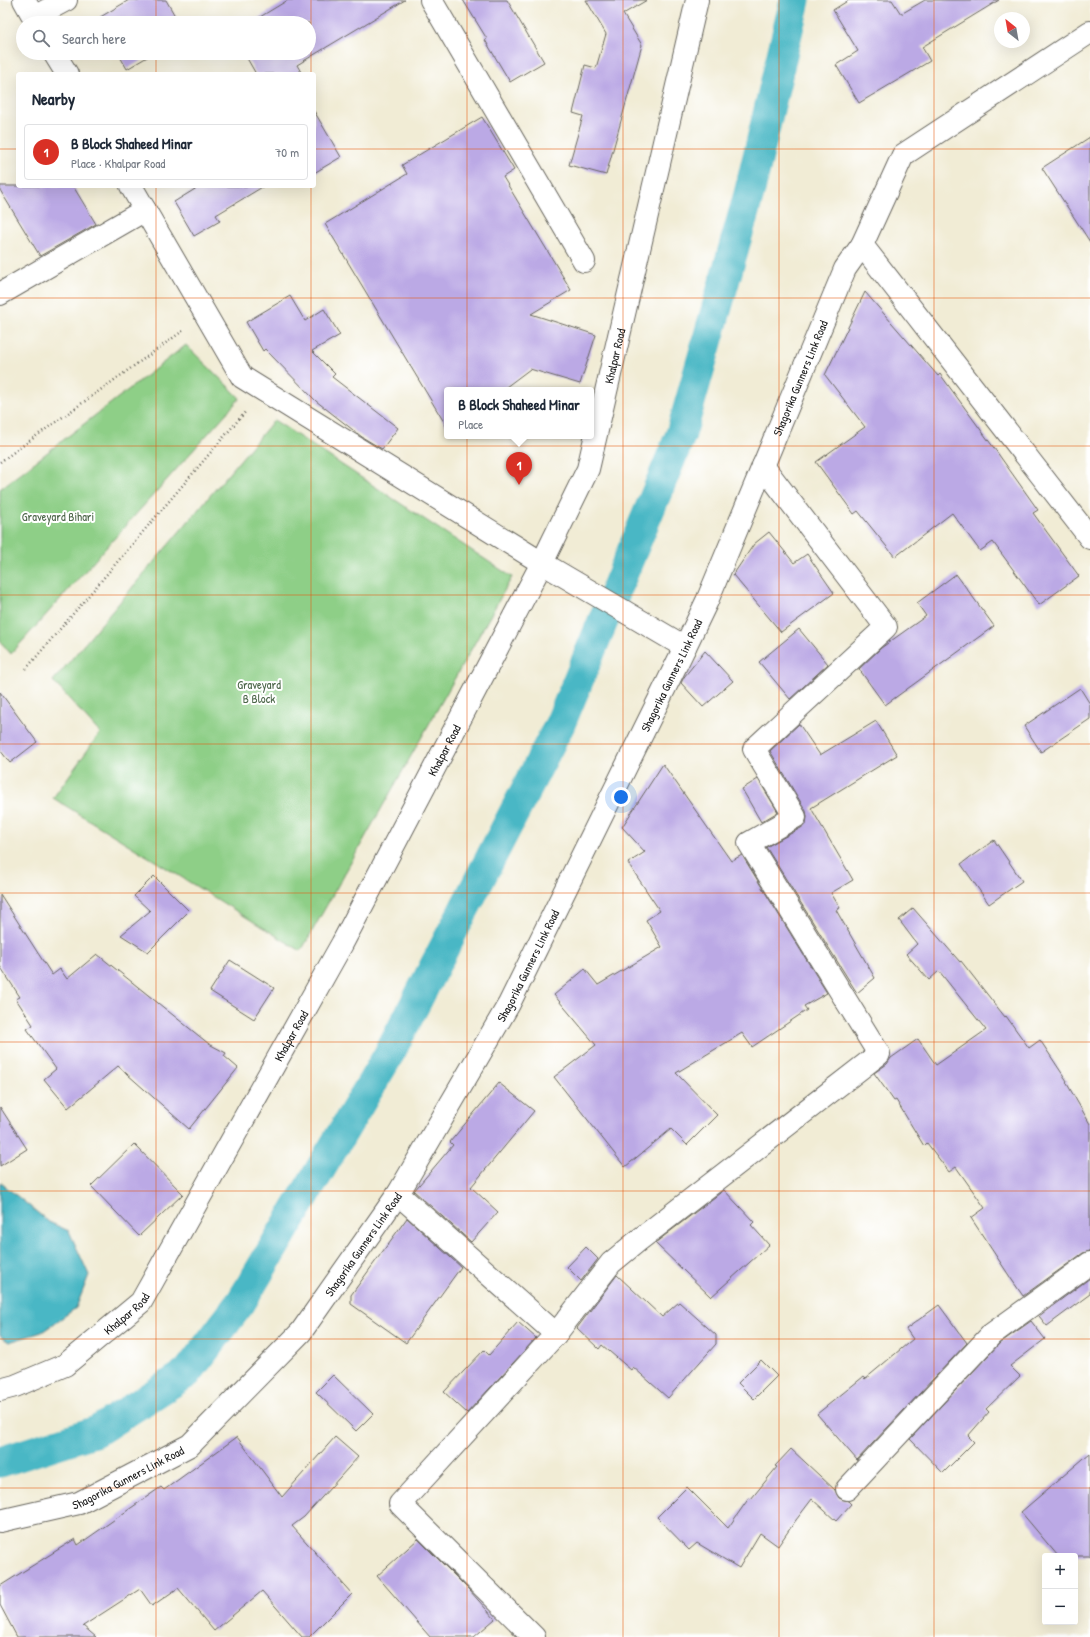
<!DOCTYPE html>
<html lang="en">
<head>
<meta charset="utf-8">
<style>
  body { margin:0; font-family:"Patrick Hand",sans-serif; background:#f6f6f7; color:#1f2937 }
  .controls { position:absolute; right:12px; bottom:12px; display:grid; overflow:hidden; border-radius:4px; box-shadow:0 4px 16px #0002 }
  .controls button { width:36px; height:36px; display:grid; place-items:center; padding:0; border:0; border-bottom:1px solid #e0e1e3; background:#fff; color:#1f2937; font:20px sans-serif }
  .compass { position:absolute; left:994px; top:12px; width:36px; height:36px; border-radius:50%; background:#fff; box-shadow:0 4px 16px #0002; rotate:329deg }
  .you { position:absolute; left:621px; top:797px; width:14px; height:14px; margin:-10px; border:3px solid #fff; border-radius:50%; background:#1a73e8; box-shadow:0 0 0 6px #1a73e833 }
  .badge { display:grid; place-items:center; width:26px; height:26px; border-radius:50%; background:#d93025; color:#fff; font-size:13px; font-weight:700 }
  .pin { position:absolute; translate:-50% -33px; filter:drop-shadow(0 1px 2px #0008) }
  .pin::after { content:''; position:absolute; top:21px; width:14px; height:12px; background:inherit; clip-path:polygon(0 0,100% 0,50% 100%) }
  .popup { position:absolute; left:444px; top:387px; width:150px; height:52px; box-sizing:border-box; display:grid; place-content:center; border-radius:4px; background:#fff; filter:drop-shadow(0 1px 3px #0005); font-size:13px; white-space:nowrap; color:#747a83 }
  .popup b { font-size:15px; color:#1f2937 }
  .popup::after { content:''; position:absolute; left:50%; top:100%; margin-left:-8px; border:8px solid transparent; border-top-color:#fff }
  .list { margin:0; padding:0; list-style:none }
  h2 { display:flex; justify-content:space-between; align-items:center; height:52px; margin:0; padding:0 16px; font-size:17px }
  h2 small { font-size:13px; font-weight:400; color:#747a83 }
  .list li { display:grid; grid-template-columns:26px 1fr auto; gap:12px; align-items:center; box-sizing:border-box; height:56px; margin:0 8px 8px; padding:0 8px; border:1px solid #e0e1e3; border-radius:4px }
  .list b { display:block; font-size:15px; white-space:nowrap }
  .list p { margin:0; font-size:13px; white-space:nowrap; color:#747a83 }
  .list em { font-size:13px; font-style:normal; color:#747a83 }
  .icon { flex:none; width:22px; height:22px; fill:none; stroke:currentColor; stroke-width:2; stroke-linecap:round; stroke-linejoin:round }
  .map { position:relative; flex:none; width:1090px; height:1637px; overflow:hidden }
  .search { position:absolute; background:#fff; box-shadow:0 4px 16px #0002; left:16px; top:16px; width:300px; height:44px; display:flex; align-items:center; gap:10px; box-sizing:border-box; padding:0 14px; border-radius:22px; color:#747a83; font-size:15px }
  .panel { position:absolute; background:#fff; box-shadow:0 4px 16px #0002; left:16px; top:72px; width:300px; height:116px; border-radius:4px }
  .map>svg:first-child { display:block }
  .green { fill:#8ecf87; stroke:#557652 }
  .water { fill:#4ab7c5; stroke:#336a70 }
  .lines { fill:none; stroke-linecap:round; stroke-linejoin:round }
  .canal { stroke:#4ab7c5; stroke-width:31 }
  .building { fill:#bba9e5 }
  .minor-casing { stroke:#67655d; stroke-width:24 }
  .path { stroke:#67655d; stroke-width:2.5; stroke-dasharray:1 3; stroke-linecap:butt }
  .minor { stroke:#fff; stroke-width:22 }
  .grid { fill:none; stroke:#e8590c; stroke-width:1; stroke-opacity:0.55 }
  .labels { text-anchor:middle; dominant-baseline:central; stroke-width:4; stroke-linejoin:round; paint-order:stroke }
  .street-label { font-size:12px; fill:#1c1c1c; stroke:#fff }
  .park-label { font-size:12px; fill:#4a6447; stroke:#fff }
</style>
</head>
<body>
<div class="map">
<svg width="1090" height="1637" viewBox="0 0 1090 1637">
  <rect width="100%" height="100%" fill="#fff"/>
  <filter id="ink" filterUnits="userSpaceOnUse"><feTurbulence type="fractalNoise" baseFrequency=".025" numOctaves="2"/><feDisplacementMap in="SourceGraphic" scale="8" xChannelSelector="R" yChannelSelector="G"/><feConvolveMatrix kernelMatrix="1 2 1 2 8 2 1 2 1" color-interpolation-filters="sRGB"/></filter>
  <filter id="wash" filterUnits="userSpaceOnUse"><feTurbulence type="fractalNoise" baseFrequency=".012" numOctaves="4" result="noise"/><feDisplacementMap in="SourceGraphic" scale="16" xChannelSelector="R" yChannelSelector="G"/><feGaussianBlur stdDeviation="0.9" result="paint"/><feColorMatrix in="noise" values="0 0 0 0 0 0 0 0 0 0 0 0 0 0 0 0 0 1.4 0 .05"/><feComposite in="paint" operator="in"/></filter>
  <g filter="url(#wash)">
    <rect width="100%" height="100%" fill="#f1ecd5"/>
    <g class="green">
      <path d="M 186,345 L 240,398 L 11,654 L 0,641 L 0,489 Z"/>
      <path d="M 274,420 L 512,577 L 301,951 L 53,798 L 100,733 L 53,681 Z"/>
    </g>
    <path class="water" d="M 0,1182 L 49,1222 L 69,1231 L 89,1275 L 76,1308 L 42,1332 L 9,1342 L 0,1336 Z"/>
    <g class="lines">
      <path class="canal" d="M 0,1462 L 97,1431 L 187,1373 L 241,1302 L 388,1056 L 560,724 L 681,434 L 749,194 L 795,0"/>
    </g>
    <g id="blocks">
      <g class="building">
        <path d="M 129,0 L 166,0 L 179,23 L 100,23 L 97,19 Z"/>
        <path d="M 288,0 L 405,0 L 297,65 L 302,74 L 256,74 L 244,53 L 309,53 L 309,23 L 250,23 Z"/>
        <path d="M 463,0 L 507,0 L 544,62 L 510,82 L 485,40 L 487,39 Z"/>
        <path d="M 586,0 L 647,0 L 623,14 L 642,45 L 606,175 L 569,165 L 583,116 L 573,113 L 585,65 L 596,68 L 606,34 Z"/>
        <path d="M 849,0 L 892,0 L 901,14 L 925,0 L 999,0 L 922,47 L 930,61 L 859,103 L 836,65 L 858,51 L 833,10 Z"/>
        <path d="M 118,53 L 154,53 L 127,69 Z"/>
        <path d="M 314,111 L 341,157 L 314,173 Z"/>
        <path d="M 482,117 L 514,170 L 503,177 L 571,290 L 531,314 L 596,335 L 580,384 L 530,369 L 502,390 L 447,390 L 447,427 L 325,224 L 407,174 L 402,165 Z"/>
        <path d="M 1090,137 L 1090,242 L 1042,168 Z"/>
        <path d="M 0,186 L 73,186 L 96,224 L 40,256 L 0,190 Z"/>
        <path d="M 200,186 L 264,186 L 216,215 L 220,221 L 194,236 L 174,202 Z"/>
        <path d="M 865,292 L 938,376 L 940,374 L 994,448 L 1038,510 L 1033,513 L 1079,576 L 1039,605 L 993,542 L 980,551 L 952,513 L 895,557 L 858,511 L 854,514 L 816,462 L 865,427 L 825,375 Z"/>
        <path d="M 290,296 L 305,321 L 324,309 L 340,335 L 312,351 L 335,374 L 332,377 L 398,428 L 382,449 L 362,437 L 316,401 L 265,349 L 263,351 L 246,322 Z"/>
        <path d="M 769,532 L 794,563 L 807,554 L 834,593 L 781,632 L 733,575 L 754,544 Z"/>
        <path d="M 956,574 L 994,626 L 885,705 L 859,669 L 881,648 L 926,616 L 917,603 Z"/>
        <path d="M 799,629 L 828,664 L 790,699 L 759,662 Z"/>
        <path d="M 705,651 L 733,681 L 703,707 L 681,683 L 684,677 Z"/>
        <path d="M 1080,688 L 1090,704 L 1090,719 L 1041,752 L 1024,726 Z"/>
        <path d="M 0,692 L 37,742 L 10,763 L 0,750 Z"/>
        <path d="M 876,721 L 897,755 L 811,808 L 853,880 L 831,893 L 840,908 L 836,910 L 875,978 L 857,993 L 766,847 L 801,828 L 806,824 L 807,817 L 806,811 L 770,751 L 799,724 L 820,755 Z"/>
        <path d="M 663,764 L 731,861 L 742,855 L 827,993 L 804,1006 L 807,1010 L 752,1047 L 742,1033 L 676,1073 L 717,1115 L 687,1145 L 671,1129 L 625,1167 L 554,1077 L 596,1045 L 554,995 L 585,969 L 598,985 L 662,947 L 646,920 L 660,911 L 628,863 L 645,852 L 622,827 Z"/>
        <path d="M 758,779 L 778,812 L 761,822 L 742,789 Z"/>
        <path d="M 994,840 L 1022,881 L 989,904 L 961,864 Z"/>
        <path d="M 154,876 L 189,911 L 148,952 L 121,935 L 150,911 L 134,896 Z"/>
        <path d="M 0,894 L 52,975 L 60,969 L 67,979 L 97,954 L 209,1044 L 226,1053 L 224,1056 L 238,1068 L 189,1129 L 118,1066 L 68,1108 L 44,1079 L 56,1069 L 27,1029 L 33,1025 L 16,999 L 20,997 L 0,966 Z"/>
        <path d="M 913,908 L 960,962 L 961,961 L 1005,1017 L 1006,1016 L 1029,1048 L 1040,1040 L 1067,1081 L 1066,1082 L 1090,1124 L 1090,1251 L 1083,1253 L 1023,1296 L 1012,1280 L 971,1218 L 985,1208 L 956,1167 L 949,1172 L 927,1143 L 924,1146 L 896,1100 L 894,1101 L 874,1073 L 887,1064 L 891,1058 L 918,1039 L 936,1065 L 986,1030 L 939,971 L 929,980 L 906,954 L 917,944 L 899,920 Z"/>
        <path d="M 230,960 L 274,988 L 254,1019 L 210,991 Z"/>
        <path d="M 499,1083 L 534,1111 L 471,1187 L 498,1212 L 471,1242 L 414,1191 L 453,1145 L 450,1142 Z"/>
        <path d="M 0,1107 L 27,1149 L 0,1166 Z"/>
        <path d="M 134,1144 L 183,1194 L 139,1236 L 91,1186 Z"/>
        <path d="M 724,1190 L 754,1222 L 751,1225 L 769,1245 L 711,1297 L 655,1243 Z"/>
        <path d="M 407,1218 L 461,1267 L 406,1343 L 351,1304 L 351,1295 Z"/>
        <path d="M 586,1247 L 598,1259 L 581,1281 L 567,1267 Z"/>
        <path d="M 617,1275 L 662,1317 L 679,1302 L 716,1335 L 716,1344 L 668,1398 L 633,1367 L 631,1370 L 602,1345 L 599,1349 L 577,1328 Z"/>
        <path d="M 1090,1278 L 1090,1294 L 1047,1326 L 1039,1316 Z"/>
        <path d="M 939,1305 L 967,1343 L 857,1460 L 817,1414 L 863,1377 L 865,1379 L 913,1339 L 906,1329 Z"/>
        <path d="M 1031,1321 L 1045,1339 L 1010,1366 L 1020,1376 L 986,1409 L 989,1412 L 968,1436 L 974,1442 L 943,1473 L 910,1439 L 1000,1343 Z"/>
        <path d="M 518,1322 L 536,1338 L 467,1413 L 444,1392 L 484,1350 L 489,1355 Z"/>
        <path d="M 761,1360 L 777,1376 L 754,1399 L 738,1383 Z"/>
        <path d="M 333,1375 L 373,1414 L 356,1431 L 316,1392 Z"/>
        <path d="M 237,1437 L 282,1497 L 335,1437 L 358,1457 L 304,1517 L 292,1526 L 352,1594 L 309,1637 L 302,1637 L 262,1591 L 214,1631 L 178,1588 L 152,1606 L 140,1589 L 83,1626 L 96,1637 L 17,1637 L 0,1605 L 0,1586 L 75,1539 L 78,1545 L 161,1487 L 164,1490 Z"/>
        <path d="M 791,1449 L 835,1490 L 839,1498 L 848,1501 L 851,1504 L 836,1521 L 812,1499 L 796,1520 L 778,1546 L 760,1533 L 739,1568 L 697,1543 L 689,1550 L 657,1517 L 687,1487 L 728,1528 L 749,1498 L 751,1499 L 777,1467 L 775,1466 Z"/>
        <path d="M 1090,1453 L 1090,1556 L 1058,1556 L 1021,1512 Z"/>
        <path d="M 418,1539 L 470,1591 L 495,1619 L 474,1637 L 430,1637 L 377,1576 Z"/>
      </g>
    </g>
  </g>
  <g filter="url(#ink)">
    <use href="#blocks" fill-opacity="0" stroke="#67655d" stroke-width="1"/>
    <g class="lines">
      <defs>
        <g id="minor">
          <path d="M 24,0 L 37,23"/>
          <path d="M 431,0 L 584,261"/>
          <path d="M 34,17 L 66,0"/>
          <path d="M 54,53 L 67,74"/>
          <path d="M 131,186 L 242,377 L 542,563 L 685,647"/>
          <path d="M 862,245 L 1090,538"/>
          <path d="M 0,294 L 145,210"/>
          <path d="M 398,1194 L 556,1334 L 400,1504 L 534,1637"/>
          <path d="M 556,1334 L 611,1263 L 639,1240 L 879,1054 L 749,843 L 795,817 L 754,749 L 886,627 L 763,466"/>
          <path id="s1" d="M 0,1390 L 15,1386 L 65,1365 L 141,1302 L 342,944 L 542,563 L 588,469 L 697,0"/>
          <path d="M 847,1489 L 992,1334 L 1090,1263"/>
          <path id="s2" d="M 0,1521 L 79,1503 L 190,1445 L 301,1332 L 398,1194 L 509,1004 L 685,647 L 707,601 L 845,269 L 862,245 L 903,155 L 1090,32"/>
        </g>
      </defs>
      <use href="#minor" class="minor-casing"/>
      <g class="path">
        <path d="M 0,462 L 184,330"/>
        <path d="M 26,669 L 246,411"/>
      </g>
      <use href="#minor" class="minor"/>
    </g>
  </g>
  <path class="grid" d="M 156,0 L 156,23M 311,0 L 311,74M 467,0 L 467,1637M 623,0 L 623,1637M 779,0 L 779,1637M 934,0 L 934,1637M 156,53 L 156,74M 0,149 L 18,149M 314,149 L 1090,149M 156,186 L 156,1637M 311,186 L 311,1637M 0,298 L 1090,298M 0,446 L 1090,446M 0,595 L 1090,595M 0,744 L 1090,744M 0,893 L 1090,893M 0,1042 L 1090,1042M 0,1191 L 1090,1191M 0,1339 L 1090,1339M 0,1488 L 1090,1488"/>
  <g class="labels">
    <g class="street-label">
      <text stroke="none"><textPath href="#s1" startOffset="1230">Khalpar Road</textPath></text>
      <text stroke="none"><textPath href="#s2" startOffset="1444">Shagorika Gunners Link Road</textPath></text>
      <text stroke="none"><textPath href="#s2" startOffset="1120">Shagorika Gunners Link Road</textPath></text>
      <text stroke="none"><textPath href="#s1" startOffset="798">Khalpar Road</textPath></text>
      <text stroke="none"><textPath href="#s2" startOffset="796">Shagorika Gunners Link Road</textPath></text>
      <text stroke="none"><textPath href="#s1" startOffset="474">Khalpar Road</textPath></text>
      <text stroke="none"><textPath href="#s2" startOffset="472">Shagorika Gunners Link Road</textPath></text>
      <text stroke="none"><textPath href="#s1" startOffset="150">Khalpar Road</textPath></text>
      <text stroke="none"><textPath href="#s2" startOffset="136">Shagorika Gunners Link Road</textPath></text>
    </g>
    <g class="park-label">
      <text x="58" y="516">Graveyard Bihari</text>
      <text x="259" y="684">Graveyard<tspan x="259" dy="14">B Block</tspan></text>
    </g>
  </g>
</svg>
<div class="controls">
<button>+</button>
<button>−</button>
</div>
<svg class="compass" viewBox="-18 -18 36 36"><path d="M0-13l5 13h-10z" fill="#e53935"/><path d="M0 13l5-13h-10z" fill="#747a83"/></svg>
<div class="you"></div>
<div class="pin badge" style="left:519px;top:485px">1</div>
<div class="popup"><b>B Block Shaheed Minar</b>Place</div>
<div class="search"><svg class="icon" aria-label="search" viewBox="0 0 24 24"><circle cx="10" cy="10" r="6"/><path d="M15 15l6 6"/></svg>Search here</div>
<section class="panel">
<h2>Nearby<small></small></h2>
<ul class="list">
<li><span class="badge">1</span><div><b>B Block Shaheed Minar</b><p>Place · Khalpar Road</p></div><em>70 m</em></li>
</ul>
</section>
</div>
</body>
</html>
